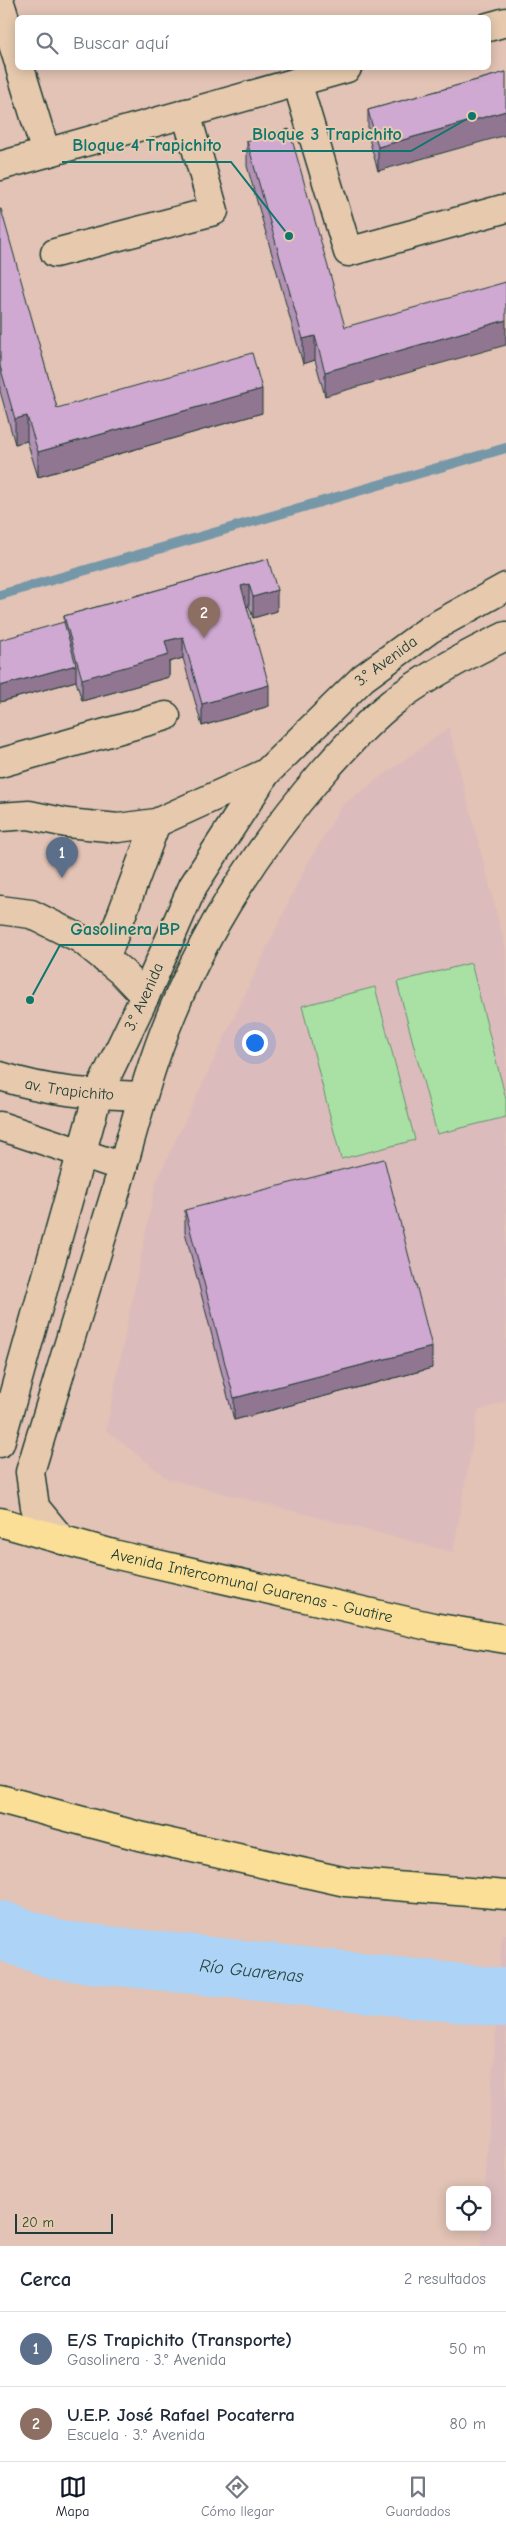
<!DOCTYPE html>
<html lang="es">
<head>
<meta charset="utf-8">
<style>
  body { margin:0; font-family:"Comic Neue",sans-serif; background:#f6f6f7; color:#1f2937 }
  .controls { position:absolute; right:15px; bottom:15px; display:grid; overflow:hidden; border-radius:8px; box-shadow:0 2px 12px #0003 }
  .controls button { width:45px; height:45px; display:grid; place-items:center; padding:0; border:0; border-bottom:1px solid #e0e1e3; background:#fff; color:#1f2937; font:25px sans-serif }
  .scale { position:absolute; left:15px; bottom:12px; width:98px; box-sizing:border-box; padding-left:5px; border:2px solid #1f3d34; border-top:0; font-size:14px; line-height:18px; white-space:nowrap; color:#1f3d34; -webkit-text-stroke:4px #e7caae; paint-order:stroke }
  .you { position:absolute; left:254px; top:1042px; width:18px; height:18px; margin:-12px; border:4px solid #fff; border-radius:50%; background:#1a73e8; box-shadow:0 0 0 8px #1a73e833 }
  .badge { display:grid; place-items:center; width:32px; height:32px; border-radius:50%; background:#111827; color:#fff; font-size:16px; font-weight:700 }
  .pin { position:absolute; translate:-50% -41px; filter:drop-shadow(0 1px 2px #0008) }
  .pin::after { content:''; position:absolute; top:26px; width:18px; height:15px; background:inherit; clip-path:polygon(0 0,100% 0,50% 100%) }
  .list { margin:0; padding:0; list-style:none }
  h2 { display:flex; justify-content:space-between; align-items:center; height:65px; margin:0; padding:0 20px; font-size:21px }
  h2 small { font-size:16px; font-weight:400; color:#747a83 }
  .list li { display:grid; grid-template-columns:32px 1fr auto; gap:15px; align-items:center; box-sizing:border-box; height:75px; padding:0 20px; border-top:1px solid #e0e1e3 }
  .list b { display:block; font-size:19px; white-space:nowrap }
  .list p { margin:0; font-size:16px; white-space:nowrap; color:#747a83 }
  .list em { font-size:16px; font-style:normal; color:#747a83 }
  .icon { flex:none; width:28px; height:28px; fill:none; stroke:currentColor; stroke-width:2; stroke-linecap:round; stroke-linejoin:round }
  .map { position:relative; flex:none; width:506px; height:2246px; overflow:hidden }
  .search { position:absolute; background:#fff; box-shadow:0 2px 12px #0003; left:15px; right:15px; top:15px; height:55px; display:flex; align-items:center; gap:12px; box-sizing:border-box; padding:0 18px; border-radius:8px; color:#747a83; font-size:19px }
  .sheet { height:215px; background:#fff }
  nav { display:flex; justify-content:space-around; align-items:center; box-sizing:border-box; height:70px; border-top:1px solid #e0e1e3; background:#fff; font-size:14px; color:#747a83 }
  nav a { display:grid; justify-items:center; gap:2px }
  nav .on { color:#111827 }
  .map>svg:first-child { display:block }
  .built { fill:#dcbbbd }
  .green { fill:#a9e1a5; stroke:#648f6c }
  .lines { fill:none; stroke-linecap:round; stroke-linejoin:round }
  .stream { stroke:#7497a8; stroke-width:10 }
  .river { stroke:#add3f6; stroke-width:59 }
  .minor-casing { stroke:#1f3d34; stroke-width:31 }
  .major-casing { stroke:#1f3d34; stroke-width:31 }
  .minor { stroke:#e7caae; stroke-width:28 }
  .major { stroke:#fbdf96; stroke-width:28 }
  .wall { fill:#b291b4; stroke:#1f3d34 }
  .shaded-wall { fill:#917692; stroke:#1f3d34 }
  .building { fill:#cfa9d1; stroke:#1f3d34 }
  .labels { text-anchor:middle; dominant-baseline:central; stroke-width:4; stroke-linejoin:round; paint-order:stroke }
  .street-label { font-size:16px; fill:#1f3d34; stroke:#e7caae }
  .water-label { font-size:18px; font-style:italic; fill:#26443e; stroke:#e7caae }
  .leader { fill:none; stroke:#0f766e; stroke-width:2 }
  .callout-dot { fill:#0f766e; stroke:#e7caae; stroke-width:2 }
  .callout-label { font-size:18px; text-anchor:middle; font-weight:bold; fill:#0f766e; stroke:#e7caae; stroke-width:4; stroke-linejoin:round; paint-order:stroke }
</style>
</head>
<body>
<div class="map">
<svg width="506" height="2246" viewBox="0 0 506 2246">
  <rect width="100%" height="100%" fill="#e2c3b5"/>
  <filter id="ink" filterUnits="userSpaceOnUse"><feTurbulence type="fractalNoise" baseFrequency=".02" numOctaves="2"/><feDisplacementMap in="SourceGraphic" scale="10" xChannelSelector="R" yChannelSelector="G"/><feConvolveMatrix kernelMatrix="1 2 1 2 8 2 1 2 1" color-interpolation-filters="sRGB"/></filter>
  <g filter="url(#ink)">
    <g class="built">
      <path d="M 449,728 L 506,950 L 506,1401 L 478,1411 L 453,1552 L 168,1479 L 106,1430 L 156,1182 L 302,874 L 342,805 Z"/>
      <path d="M 502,1934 L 506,1934 L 506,2246 L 481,2246 L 483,2227 L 487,2227 L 487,2190 L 485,2190 Z"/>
    </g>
    <g class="green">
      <path d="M 471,963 L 506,1099 L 506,1117 L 437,1134 L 397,982 Z"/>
      <path d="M 375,987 L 415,1140 L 341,1159 L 302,1006 Z"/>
    </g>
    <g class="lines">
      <path class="stream" d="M 0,595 L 506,448"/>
      <path class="river" id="s1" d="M 0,1930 L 57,1950 L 506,1998"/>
      <defs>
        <g id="minor">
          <path d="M 0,3 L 18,60"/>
          <path d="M 488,27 L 506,22"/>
          <path d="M 20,68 L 46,153"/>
          <path d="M 297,82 L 348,252 L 503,209"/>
          <path d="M 0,166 L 347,68"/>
          <path d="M 55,253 L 214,211 L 186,113"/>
          <path d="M 0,763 L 166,716"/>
          <path d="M 0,817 L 29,815 L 67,823 L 118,828 L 156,823 L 266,773"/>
          <path d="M 0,910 L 31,914 L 81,939 L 122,972 L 145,996"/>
          <path d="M 105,959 L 156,823"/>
          <path id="s2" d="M 0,1076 C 50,1092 89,1094 141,1096"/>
          <path d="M 0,1126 L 123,1167"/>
          <path id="s3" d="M 0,1443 L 98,1094 L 145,996 L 193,886 L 266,773 L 363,678 L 430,629 L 506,587"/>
          <path d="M 62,1540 L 35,1507 L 30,1472 C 58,1379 86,1287 115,1194 C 133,1133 147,1072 172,1013 C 208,925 261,844 323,772 C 347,745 372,717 402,695 C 435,672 470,653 506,636"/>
        </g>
        <g id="major">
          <path id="s4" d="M 0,1522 L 113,1554 L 433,1627 L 506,1639"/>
          <path d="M 0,1799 L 139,1836 L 346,1882 L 506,1895"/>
        </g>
      </defs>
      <use href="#minor" class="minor-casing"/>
      <use href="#major" class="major-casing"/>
      <use href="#minor" class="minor"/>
      <use href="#major" class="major"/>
    </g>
    <g class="wall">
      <path d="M 506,72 L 378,171 L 368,135 L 368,110 Z"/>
      <path d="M 247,141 L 345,327 L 325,396 L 315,360 L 303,364 L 247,166 Z"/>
      <path d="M 0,209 L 57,408 L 262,413 L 38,477 L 27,441 L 15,444 L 0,391 Z"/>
      <path d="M 268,559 L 277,611 L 253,618 L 249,606 L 247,606 L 269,706 L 202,726 L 183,658 L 169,662 L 169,677 L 82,701 L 76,681 L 0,702 L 64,622 L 64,616 Z"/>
      <path d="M 185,1210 L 432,1368 L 234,1420 L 185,1232 Z"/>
    </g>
    <g class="shaded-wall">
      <path d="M 506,111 L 506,135 L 378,171 L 378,147 Z"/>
      <path d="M 506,320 L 506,345 L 325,396 L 325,372 Z"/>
      <path d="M 315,336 L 315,360 L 303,364 L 303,339 Z"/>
      <path d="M 262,389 L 262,413 L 38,477 L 38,452 Z"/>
      <path d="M 27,416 L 27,441 L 15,444 L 15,419 Z"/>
      <path d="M 249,584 L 249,606 L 241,608 L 241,586 Z"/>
      <path d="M 277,590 L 277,611 L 253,618 L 253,597 Z"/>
      <path d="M 183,637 L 183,658 L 169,662 L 169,677 L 82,701 L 82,679 L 165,641 Z"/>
      <path d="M 76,665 L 76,681 L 0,702 L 0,686 Z"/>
      <path d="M 269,685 L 269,706 L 202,726 L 202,704 Z"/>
      <path d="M 432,1347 L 432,1368 L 234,1420 L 234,1398 Z"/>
    </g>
    <g class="building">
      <path d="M 506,72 L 506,111 L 378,147 L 368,110 Z"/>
      <path d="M 289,129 L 345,327 L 506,282 L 506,320 L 325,372 L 315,336 L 303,339 L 247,141 Z"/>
      <path d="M 0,209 L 1,209 L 57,408 L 252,353 L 262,389 L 38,452 L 27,416 L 15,419 L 0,366 Z"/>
      <path d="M 268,559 L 277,590 L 253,597 L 249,584 L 241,586 L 269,685 L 202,704 L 183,637 L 165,641 L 169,655 L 82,679 L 64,616 Z"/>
      <path d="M 64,622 L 76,665 L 0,686 L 0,640 Z"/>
      <path d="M 384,1159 L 432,1347 L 234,1398 L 185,1210 Z"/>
    </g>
  </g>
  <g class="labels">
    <g class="street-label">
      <text stroke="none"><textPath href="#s3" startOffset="890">3.° Avenida</textPath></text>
      <text stroke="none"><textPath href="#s3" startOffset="470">3.° Avenida</textPath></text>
      <text stroke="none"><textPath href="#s2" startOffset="71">av. Trapichito</textPath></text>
      <text stroke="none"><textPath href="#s4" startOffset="260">Avenida Intercomunal Guarenas - Guatire</textPath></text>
    </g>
    <g class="water-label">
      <text stroke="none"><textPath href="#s1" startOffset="256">Río Guarenas</textPath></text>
    </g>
  </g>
  <path class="leader" d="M472 116L411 151H242M289 236L231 162H62M30 1000L60 945H190"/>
  <g class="callout-dot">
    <circle cx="472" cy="116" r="5"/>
    <circle cx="289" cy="236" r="5"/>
    <circle cx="30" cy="1000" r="5"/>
  </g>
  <g class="callout-label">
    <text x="327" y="140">Bloque 3 Trapichito</text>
    <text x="147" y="151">Bloque 4 Trapichito</text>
    <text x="125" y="935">Gasolinera BP</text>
  </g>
</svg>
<div class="controls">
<button><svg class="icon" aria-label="locate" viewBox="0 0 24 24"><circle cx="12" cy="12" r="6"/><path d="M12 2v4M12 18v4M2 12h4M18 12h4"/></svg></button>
</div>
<div class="scale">20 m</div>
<div class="you"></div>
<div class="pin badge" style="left:62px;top:878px;background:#5c6f8a">1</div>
<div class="pin badge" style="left:204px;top:638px;background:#8d6e63">2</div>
<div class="search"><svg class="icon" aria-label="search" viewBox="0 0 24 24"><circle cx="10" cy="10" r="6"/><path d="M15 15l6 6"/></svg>Buscar aquí</div>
</div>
<section class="sheet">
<h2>Cerca<small>2 resultados</small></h2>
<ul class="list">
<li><span class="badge" style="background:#5c6f8a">1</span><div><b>E/S Trapichito (Transporte)</b><p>Gasolinera · 3.° Avenida</p></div><em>50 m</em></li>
<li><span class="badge" style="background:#8d6e63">2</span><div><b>U.E.P. José Rafael Pocaterra</b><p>Escuela · 3.° Avenida</p></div><em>80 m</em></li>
</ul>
</section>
<nav>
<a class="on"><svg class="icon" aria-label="map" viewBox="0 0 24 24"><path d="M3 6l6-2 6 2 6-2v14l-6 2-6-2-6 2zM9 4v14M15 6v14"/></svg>Mapa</a>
<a><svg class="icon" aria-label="directions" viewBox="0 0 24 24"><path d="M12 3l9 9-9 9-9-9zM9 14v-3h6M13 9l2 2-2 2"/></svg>Cómo llegar</a>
<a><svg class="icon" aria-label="saved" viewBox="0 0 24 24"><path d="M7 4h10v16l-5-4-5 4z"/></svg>Guardados</a>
</nav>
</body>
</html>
